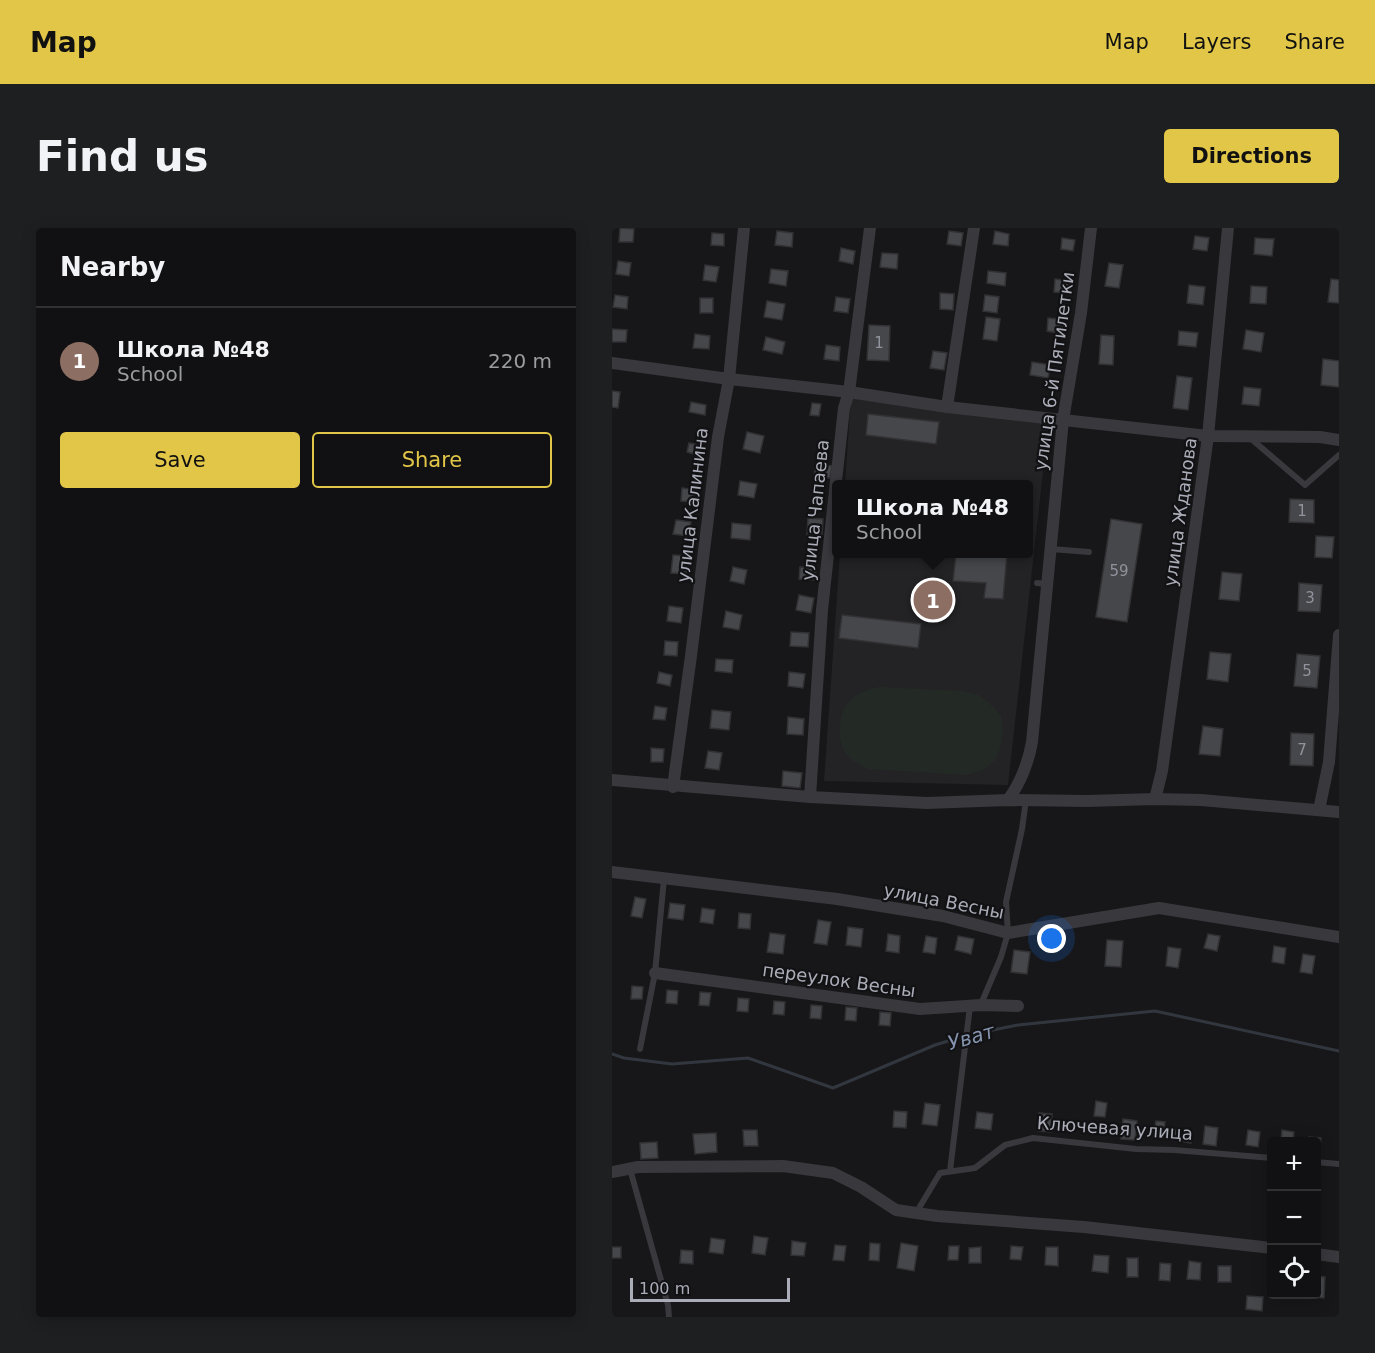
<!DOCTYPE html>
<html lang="en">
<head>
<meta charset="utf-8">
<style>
  body { margin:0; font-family:"DejaVu Sans",sans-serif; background:#1e1f21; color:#f1f3f6 }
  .controls { position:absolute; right:18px; bottom:18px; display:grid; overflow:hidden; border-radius:6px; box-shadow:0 3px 15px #0003 }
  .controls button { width:54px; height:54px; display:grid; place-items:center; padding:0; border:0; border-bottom:2px solid #303133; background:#111113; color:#f1f3f6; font:30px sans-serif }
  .scale { position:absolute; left:18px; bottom:15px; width:160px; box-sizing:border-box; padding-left:6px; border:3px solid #aaacb7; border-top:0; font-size:16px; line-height:21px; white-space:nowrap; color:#aaacb7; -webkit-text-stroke:4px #121214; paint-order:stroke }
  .you { position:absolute; left:440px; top:711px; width:21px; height:21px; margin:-15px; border:4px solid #fff; border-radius:50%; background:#1a73e8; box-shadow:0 0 0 9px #1a73e833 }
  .badge { display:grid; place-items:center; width:39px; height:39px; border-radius:50%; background:#e1c647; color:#fff; font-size:20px; font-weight:700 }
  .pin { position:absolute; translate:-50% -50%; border:3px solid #fff; box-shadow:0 2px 6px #0006 }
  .popup { position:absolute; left:220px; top:252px; width:201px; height:78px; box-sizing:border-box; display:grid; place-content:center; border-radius:6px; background:#111113; filter:drop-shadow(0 2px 4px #0005); font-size:20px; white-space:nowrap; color:#9c9da0 }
  .popup b { font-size:22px; color:#f1f3f6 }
  .popup::after { content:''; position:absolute; left:50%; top:100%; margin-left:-12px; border:12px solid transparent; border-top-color:#111113 }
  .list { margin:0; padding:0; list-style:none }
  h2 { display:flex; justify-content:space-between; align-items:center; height:78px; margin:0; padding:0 24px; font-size:26px }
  h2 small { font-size:20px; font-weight:400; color:#9c9da0 }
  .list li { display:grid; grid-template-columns:39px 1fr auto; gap:18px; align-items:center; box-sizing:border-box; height:108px; padding:0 24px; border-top:2px solid #303133 }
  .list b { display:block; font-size:22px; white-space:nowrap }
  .list p { margin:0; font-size:20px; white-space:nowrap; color:#9c9da0 }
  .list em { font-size:20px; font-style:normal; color:#9c9da0 }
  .actions { display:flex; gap:12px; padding:18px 24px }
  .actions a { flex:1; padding:14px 0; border:2px solid #e1c647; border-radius:6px; text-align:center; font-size:21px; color:#e1c647 }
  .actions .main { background:#e1c647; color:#111 }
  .icon { flex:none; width:33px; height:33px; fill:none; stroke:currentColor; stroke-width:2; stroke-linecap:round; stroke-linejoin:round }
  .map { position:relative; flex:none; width:727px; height:1089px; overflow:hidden; border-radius:6px }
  header { display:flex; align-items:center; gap:36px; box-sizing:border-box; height:84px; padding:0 30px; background:#e1c647; color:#111 }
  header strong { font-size:28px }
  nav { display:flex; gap:33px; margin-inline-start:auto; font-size:21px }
  .intro { display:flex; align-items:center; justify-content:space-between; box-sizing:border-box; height:144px; padding:0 36px }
  h1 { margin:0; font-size:42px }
  .button { padding:15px 27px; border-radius:6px; background:#e1c647; color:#111; font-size:21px; font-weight:700 }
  main { display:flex; gap:36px; padding:0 36px }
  aside { flex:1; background:#111113; border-radius:6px; box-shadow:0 3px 15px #0003 }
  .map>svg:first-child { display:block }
  .built { fill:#232325 }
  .green { fill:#232a25 }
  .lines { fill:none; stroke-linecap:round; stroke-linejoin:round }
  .stream { stroke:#32373f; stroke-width:3 }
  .building { fill:#46474b; stroke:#323134; stroke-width:1.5 }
  .lane { stroke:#38383d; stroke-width:6 }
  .street { stroke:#38383d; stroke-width:12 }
  .labels { text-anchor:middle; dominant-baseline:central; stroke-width:4.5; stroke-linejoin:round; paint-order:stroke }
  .number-label { font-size:15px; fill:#91939c }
  .street-label { font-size:18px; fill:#aaacb7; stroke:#121214 }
  .water-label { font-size:20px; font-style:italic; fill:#8594af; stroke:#121214 }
</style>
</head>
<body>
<header>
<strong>Map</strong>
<nav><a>Map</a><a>Layers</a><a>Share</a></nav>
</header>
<div class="intro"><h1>Find us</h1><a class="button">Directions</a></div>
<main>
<aside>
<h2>Nearby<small></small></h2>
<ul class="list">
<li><span class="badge" style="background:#8d6e63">1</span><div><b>Школа №48</b><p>School</p></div><em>220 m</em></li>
</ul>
<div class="actions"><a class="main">Save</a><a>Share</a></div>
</aside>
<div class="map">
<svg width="727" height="1089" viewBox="0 0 727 1089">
  <rect width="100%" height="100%" fill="#171719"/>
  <path class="built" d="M 239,167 L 437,190 L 396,557 L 212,553 L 228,326 L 417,326 L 417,256 L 233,256 Z"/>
  <path class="green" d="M 266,459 L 351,463 L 366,467 L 378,476 L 389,488 L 391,501 L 388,521 L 383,532 L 371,542 L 354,547 L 257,541 C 237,533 226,522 228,499 C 229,490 230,481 237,474 C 245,465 255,462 266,459 Z"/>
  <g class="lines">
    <path class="stream" d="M 0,826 L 12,830 L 60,836 L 136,830 L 221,860 L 323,817 L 356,807 L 406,797 L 543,783 L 727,823"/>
  </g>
  <g class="building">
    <path d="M 8,0 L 22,1 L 21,14 L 7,14 Z"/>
    <path d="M 165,3 L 181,5 L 180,19 L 163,17 Z"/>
    <path d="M 337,3 L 351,5 L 349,18 L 335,16 Z"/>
    <path d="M 383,3 L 397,6 L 396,18 L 381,16 Z"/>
    <path d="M 100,5 L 112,6 L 112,18 L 99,17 Z"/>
    <path d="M 583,8 L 597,10 L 595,23 L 581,21 Z"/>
    <path d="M 450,10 L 463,12 L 461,23 L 449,21 Z"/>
    <path d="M 643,10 L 662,11 L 660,28 L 642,26 Z"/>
    <path d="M 229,20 L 243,23 L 241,36 L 227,33 Z"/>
    <path d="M 270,25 L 286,26 L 285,41 L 268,39 Z"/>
    <path d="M 6,33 L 19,35 L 17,48 L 4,46 Z"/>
    <path d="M 497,35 L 511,37 L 507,60 L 493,58 Z"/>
    <path d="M 93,37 L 107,39 L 104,54 L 91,52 Z"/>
    <path d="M 159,41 L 176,43 L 174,58 L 157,55 Z"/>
    <path d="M 376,43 L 394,45 L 393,58 L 375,55 Z"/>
    <path d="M 443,51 L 457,53 L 456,65 L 442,64 Z"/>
    <path d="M 719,51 L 727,52 L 727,75 L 716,74 Z"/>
    <path d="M 577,57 L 593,59 L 591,77 L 575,75 Z"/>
    <path d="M 639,58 L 655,59 L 654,76 L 638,75 Z"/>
    <path d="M 328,65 L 342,66 L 341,82 L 328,81 Z"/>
    <path d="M 3,67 L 16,69 L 15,81 L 1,79 Z"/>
    <path d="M 373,67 L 387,69 L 385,85 L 371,83 Z"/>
    <path d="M 224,69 L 238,71 L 236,85 L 222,83 Z"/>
    <rect x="88" y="70" width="13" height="15"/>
    <path d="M 155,73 L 173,76 L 170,92 L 152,89 Z"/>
    <path d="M 374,89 L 388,91 L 385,113 L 371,111 Z"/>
    <path d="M 436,90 L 454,92 L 453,106 L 435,103 Z"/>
    <path d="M 257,97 L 278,98 L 277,133 L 255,132 Z"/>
    <path d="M 0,101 L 15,102 L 14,114 L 0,114 Z"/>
    <path d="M 634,102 L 652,105 L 649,124 L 631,121 Z"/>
    <path d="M 567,103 L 586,105 L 584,119 L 566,117 Z"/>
    <path d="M 83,106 L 98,108 L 97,121 L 81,120 Z"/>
    <path d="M 489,107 L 502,108 L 501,137 L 487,136 Z"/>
    <path d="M 154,109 L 173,114 L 170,126 L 151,122 Z"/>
    <path d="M 214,117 L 228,119 L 227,133 L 212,131 Z"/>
    <path d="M 321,123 L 335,125 L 332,142 L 318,140 Z"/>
    <path d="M 711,131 L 727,133 L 727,159 L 709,157 Z"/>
    <path d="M 420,134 L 439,137 L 436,150 L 418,147 Z"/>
    <path d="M 565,148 L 580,150 L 576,182 L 561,180 Z"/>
    <path d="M 632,159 L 649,161 L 647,178 L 630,176 Z"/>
    <path d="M 0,163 L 8,164 L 6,180 L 0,179 Z"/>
    <path d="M 79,174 L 94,177 L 93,187 L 77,184 Z"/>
    <path d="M 200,175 L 209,176 L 207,188 L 198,187 Z"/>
    <path d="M 256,186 L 327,194 L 324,216 L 254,207 Z"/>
    <path d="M 135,204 L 152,208 L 148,225 L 131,221 Z"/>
    <path d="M 77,215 L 87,217 L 85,227 L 75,224 Z"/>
    <path d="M 204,235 L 220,238 L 218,250 L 202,248 Z"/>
    <path d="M 128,253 L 145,256 L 142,270 L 126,267 Z"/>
    <path d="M 70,260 L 83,262 L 82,274 L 69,273 Z"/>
    <path d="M 678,271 L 702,272 L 702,295 L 677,294 Z"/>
    <path d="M 196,290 L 211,291 L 210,308 L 195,307 Z"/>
    <path d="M 499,291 L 530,296 L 515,394 L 484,389 Z"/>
    <path d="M 64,292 L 79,294 L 76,308 L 61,306 Z"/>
    <path d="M 120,295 L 139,297 L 138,312 L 119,310 Z"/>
    <path d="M 704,308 L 722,309 L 720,330 L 703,329 Z"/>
    <path d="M 344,326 L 376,327 L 377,326 L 395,326 L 391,371 L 372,370 L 374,355 L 341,353 Z"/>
    <path d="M 61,327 L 77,328 L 75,346 L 59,345 Z"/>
    <path d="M 121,339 L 135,342 L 132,356 L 118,353 Z"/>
    <path d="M 188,339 L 204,340 L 203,352 L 187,351 Z"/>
    <path d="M 610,344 L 630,346 L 627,373 L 607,371 Z"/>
    <path d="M 687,355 L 710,357 L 708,384 L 686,383 Z"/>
    <path d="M 187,367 L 202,370 L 199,385 L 184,382 Z"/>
    <path d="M 57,378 L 71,380 L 69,395 L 55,393 Z"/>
    <path d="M 114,383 L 130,387 L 127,402 L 111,399 Z"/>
    <path d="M 230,387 L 309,396 L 306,420 L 227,410 Z"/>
    <path d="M 179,404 L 197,405 L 196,419 L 178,418 Z"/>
    <path d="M 53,413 L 66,414 L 65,428 L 52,427 Z"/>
    <path d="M 598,424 L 619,426 L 616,454 L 595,451 Z"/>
    <path d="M 685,426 L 708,428 L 705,460 L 682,458 Z"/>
    <path d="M 104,431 L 121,432 L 120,445 L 103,443 Z"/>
    <path d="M 47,444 L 60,447 L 58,458 L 45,455 Z"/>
    <path d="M 177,444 L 193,446 L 191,460 L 176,458 Z"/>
    <path d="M 43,478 L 55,480 L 53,492 L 41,491 Z"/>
    <path d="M 100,482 L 119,484 L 117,502 L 98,500 Z"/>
    <path d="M 176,489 L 192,491 L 191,507 L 175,506 Z"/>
    <path d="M 591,498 L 611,501 L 608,528 L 587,526 Z"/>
    <path d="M 679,505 L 702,506 L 701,538 L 678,537 Z"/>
    <path d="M 39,520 L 52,521 L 51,534 L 39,534 Z"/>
    <path d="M 96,523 L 110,525 L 107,542 L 93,540 Z"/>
    <path d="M 171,543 L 190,545 L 188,560 L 170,558 Z"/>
    <path d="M 23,669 L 34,671 L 30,690 L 19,688 Z"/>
    <path d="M 58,675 L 73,677 L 71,692 L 56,690 Z"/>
    <path d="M 90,680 L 103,682 L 101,696 L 88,694 Z"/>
    <path d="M 127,685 L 139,686 L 138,701 L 126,700 Z"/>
    <path d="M 206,692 L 219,694 L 215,717 L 202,715 Z"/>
    <path d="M 236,699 L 251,701 L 249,719 L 234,717 Z"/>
    <path d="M 158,705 L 173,707 L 171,726 L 155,724 Z"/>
    <path d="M 276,706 L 288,708 L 287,725 L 274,723 Z"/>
    <path d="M 596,706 L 608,708 L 605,723 L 592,720 Z"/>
    <path d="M 314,708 L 325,710 L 323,726 L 311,724 Z"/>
    <path d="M 346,708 L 362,711 L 359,726 L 343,722 Z"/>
    <path d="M 495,712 L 511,713 L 509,739 L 493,738 Z"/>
    <path d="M 662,718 L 674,720 L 672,736 L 660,734 Z"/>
    <path d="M 556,719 L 569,721 L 566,740 L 554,738 Z"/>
    <path d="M 402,722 L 418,724 L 415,746 L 399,744 Z"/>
    <path d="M 691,726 L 703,728 L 700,746 L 688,744 Z"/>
    <path d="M 20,758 L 31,759 L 30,771 L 19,771 Z"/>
    <path d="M 55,762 L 66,763 L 65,776 L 54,775 Z"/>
    <path d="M 88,764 L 99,765 L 97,778 L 87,777 Z"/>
    <path d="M 126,770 L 137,771 L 136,784 L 125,783 Z"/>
    <path d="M 162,773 L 173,774 L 172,787 L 161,786 Z"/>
    <path d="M 199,777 L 210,778 L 209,791 L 198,790 Z"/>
    <path d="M 234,779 L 245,780 L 244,793 L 233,792 Z"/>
    <path d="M 268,784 L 279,785 L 278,798 L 267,797 Z"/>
    <path d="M 484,873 L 495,875 L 493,889 L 482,888 Z"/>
    <path d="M 313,875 L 328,877 L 325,898 L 310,896 Z"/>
    <path d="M 282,883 L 295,884 L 294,900 L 281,899 Z"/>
    <path d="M 365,884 L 381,886 L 379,902 L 363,900 Z"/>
    <path d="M 427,885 L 440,886 L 439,904 L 426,903 Z"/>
    <path d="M 511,891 L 525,893 L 523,912 L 509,911 Z"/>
    <path d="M 544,893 L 553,894 L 551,910 L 541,909 Z"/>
    <path d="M 593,898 L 606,900 L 604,918 L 591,916 Z"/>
    <path d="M 559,901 L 580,904 L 579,915 L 557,911 Z"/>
    <path d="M 131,902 L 145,902 L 146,918 L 132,918 Z"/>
    <path d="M 636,902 L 648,904 L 646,919 L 634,917 Z"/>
    <path d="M 670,902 L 682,904 L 681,914 L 669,914 Z"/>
    <path d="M 104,905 L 105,924 L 83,926 L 81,906 Z"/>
    <path d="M 697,909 L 709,910 L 707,929 L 704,928 L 704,914 L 696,914 Z"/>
    <path d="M 45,914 L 46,930 L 29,931 L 28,915 Z"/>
    <path d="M 142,1008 L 156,1010 L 153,1027 L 140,1025 Z"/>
    <path d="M 99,1010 L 113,1012 L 111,1026 L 97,1024 Z"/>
    <path d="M 180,1013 L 194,1015 L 192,1028 L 179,1027 Z"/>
    <path d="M 258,1015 L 268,1016 L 267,1033 L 257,1032 Z"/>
    <path d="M 289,1015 L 306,1018 L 302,1043 L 285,1040 Z"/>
    <path d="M 223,1017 L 234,1018 L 232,1033 L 221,1032 Z"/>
    <path d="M 337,1018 L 347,1018 L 346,1032 L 336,1032 Z"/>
    <path d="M 399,1018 L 411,1019 L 409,1032 L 398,1031 Z"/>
    <rect x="0" y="1019" width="9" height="11"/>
    <path d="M 369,1019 L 369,1035 L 357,1035 L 357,1020 Z"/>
    <path d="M 434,1019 L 446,1019 L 446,1038 L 433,1037 Z"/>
    <path d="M 69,1022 L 81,1023 L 81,1036 L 68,1035 Z"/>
    <path d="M 482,1027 L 497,1028 L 496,1045 L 480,1043 Z"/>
    <rect x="515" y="1030" width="11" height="19"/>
    <path d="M 577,1033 L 589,1035 L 588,1052 L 575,1051 Z"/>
    <path d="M 548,1035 L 559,1036 L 558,1053 L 547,1052 Z"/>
    <rect x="606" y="1038" width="13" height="16"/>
    <path d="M 704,1048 L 713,1049 L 712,1070 L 698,1069 L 698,1066 L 704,1066 Z"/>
    <path d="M 635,1068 L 651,1069 L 650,1083 L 634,1081 Z"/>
  </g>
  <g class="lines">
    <g class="lane">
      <path d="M 637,209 L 693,257 L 727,227"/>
      <path d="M 439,321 L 477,324"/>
      <path d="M 425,355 L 435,356"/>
      <path d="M 369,776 L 389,729 L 396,705 L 394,674 L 410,601 L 414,572"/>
      <path d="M 28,821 L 43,745 L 52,651"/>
      <path d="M 704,934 L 727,936"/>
      <path d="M 18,941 L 56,1077 L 57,1089"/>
      <path d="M 338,943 L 358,778"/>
      <path d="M 304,985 L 328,945 L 363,940 L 393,917 L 421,910 L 524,921 L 562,922 L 660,930"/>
    </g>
    <g class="street">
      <path d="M 0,135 L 117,151 L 237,164 L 335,179 L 596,208 L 708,209 L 727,212"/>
      <path d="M 335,179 L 362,0"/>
      <path d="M 0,552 L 198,569 L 315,575 L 396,572 L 475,573 L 543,571 L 589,572 L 727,584"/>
      <path d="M 61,559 L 79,428 L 106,209 L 117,151 L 132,0"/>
      <path d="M 198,569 L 210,382 L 232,180 L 237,164 L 258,0"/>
      <path d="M 543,571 L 550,543 L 596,208 L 616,0"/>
      <path d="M 396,572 C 409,554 416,536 420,514 L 451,192 L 469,85 L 479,0"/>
      <path d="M 707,582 L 717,534 L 727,407"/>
      <path d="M 0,644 L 225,671 L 331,688 L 396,705 L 547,680 L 727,709"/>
      <path d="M 43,745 L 308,781 L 369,777 L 406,778"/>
      <path d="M 0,944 L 26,939 L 171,938 L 221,945 L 249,959 L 284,982 L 325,988 L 472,999 L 660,1020"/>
      <path d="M 704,1026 L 727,1029"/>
    </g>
  </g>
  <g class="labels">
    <g class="number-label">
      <text x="267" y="115">1</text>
      <text x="690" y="283">1</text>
      <text x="507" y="343">59</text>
      <text x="698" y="370">3</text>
      <text x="695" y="443">5</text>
      <text x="690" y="522">7</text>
    </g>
    <g class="street-label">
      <text transform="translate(442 143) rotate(-82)">улица 6-й Пятилетки</text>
      <text transform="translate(80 277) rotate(-83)">улица Калинина</text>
      <text transform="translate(203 282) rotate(-84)">улица Чапаева</text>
      <text transform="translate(568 284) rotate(-82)">улица Жданова</text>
      <text transform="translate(332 673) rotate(11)">улица Весны</text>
      <text transform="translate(227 752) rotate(8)">переулок Весны</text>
      <text transform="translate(503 900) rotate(4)">Ключевая улица</text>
    </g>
    <g class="water-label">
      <text transform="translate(359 809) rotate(-16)">Уват</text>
    </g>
  </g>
</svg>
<div class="controls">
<button>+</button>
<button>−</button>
<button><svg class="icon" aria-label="locate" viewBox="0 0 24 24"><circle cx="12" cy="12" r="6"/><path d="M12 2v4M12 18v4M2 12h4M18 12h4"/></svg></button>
</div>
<div class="scale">100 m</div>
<div class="you"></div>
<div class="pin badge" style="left:321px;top:372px;background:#8d6e63">1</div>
<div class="popup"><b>Школа №48</b>School</div>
</div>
</main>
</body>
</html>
